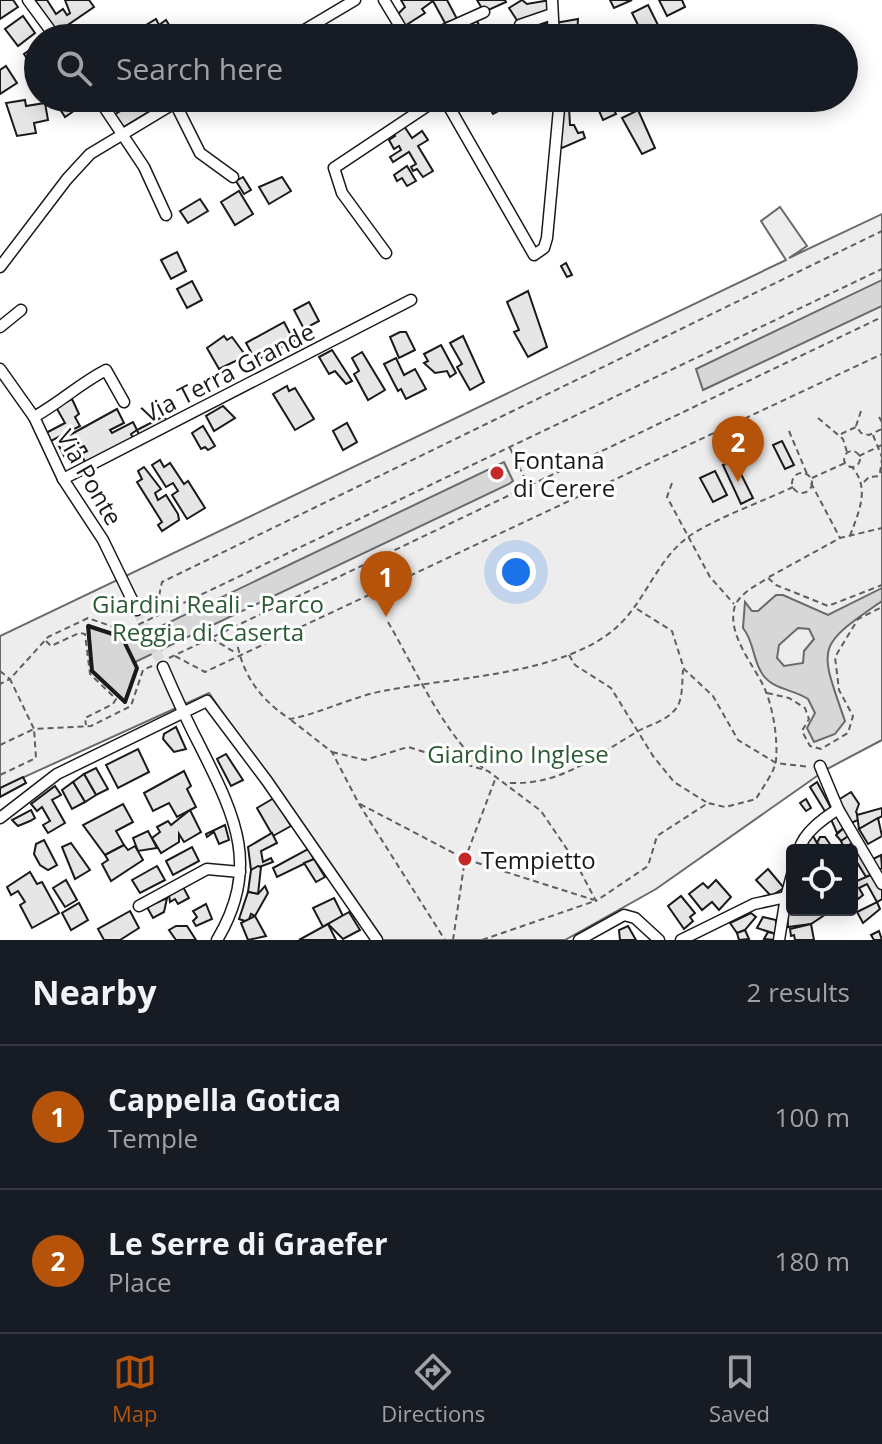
<!DOCTYPE html>
<html lang="en">
<head>
<meta charset="utf-8">
<style>
  body { margin:0; font-family:"Open Sans",sans-serif; background:#20242c; color:#f1f3f6 }
  .controls { position:absolute; right:24px; bottom:24px; display:grid; overflow:hidden; border-radius:8px; box-shadow:0 4px 20px #0003 }
  .controls button { width:72px; height:72px; display:grid; place-items:center; padding:0; border:0; border-bottom:2px solid #363941; background:#171b24; color:#f1f3f6; font:40px sans-serif }
  .you { position:absolute; left:516px; top:572px; width:28px; height:28px; margin:-20px; border:6px solid #fff; border-radius:50%; background:#1a73e8; box-shadow:0 0 0 12px #1a73e833 }
  .badge { display:grid; place-items:center; width:52px; height:52px; border-radius:50%; background:#b45309; color:#fff; font-size:26px; font-weight:700 }
  .pin { position:absolute; translate:-50% -66px; filter:drop-shadow(0 2px 4px #0008) }
  .pin::after { content:''; position:absolute; top:42px; width:28px; height:24px; background:inherit; clip-path:polygon(0 0,100% 0,50% 100%) }
  .list { margin:0; padding:0; list-style:none }
  h2 { display:flex; justify-content:space-between; align-items:center; height:104px; margin:0; padding:0 32px; font-size:34px }
  h2 small { font-size:26px; font-weight:400; color:#9ea1a6 }
  .list li { display:grid; grid-template-columns:52px 1fr auto; gap:24px; align-items:center; box-sizing:border-box; height:144px; padding:0 32px; border-top:2px solid #363941 }
  .list b { display:block; font-size:30px; white-space:nowrap }
  .list p { margin:0; font-size:26px; white-space:nowrap; color:#9ea1a6 }
  .list em { font-size:26px; font-style:normal; color:#9ea1a6 }
  .icon { flex:none; width:44px; height:44px; fill:none; stroke:currentColor; stroke-width:2; stroke-linecap:round; stroke-linejoin:round }
  .map { position:relative; flex:none; width:882px; height:940px; overflow:hidden }
  .search { position:absolute; background:#171b24; box-shadow:0 4px 20px #0003; left:24px; right:24px; top:24px; height:88px; display:flex; align-items:center; gap:20px; box-sizing:border-box; padding:0 28px; border-radius:44px; color:#9ea1a6; font-size:30px }
  .sheet { height:392px; background:#171b24 }
  nav { display:flex; justify-content:space-around; align-items:center; box-sizing:border-box; height:112px; border-top:2px solid #363941; background:#171b24; font-size:22px; color:#9ea1a6 }
  nav a { display:grid; justify-items:center; gap:4px }
  nav .on { color:#b45309 }
  .map>svg:first-child { display:block }
  .built { fill:#ededed; stroke:#6a6a6a; stroke-width:2 }
  .water { fill:#d7d7d7; stroke:#6a6a6a; stroke-width:2; fill-rule:evenodd }
  .building { fill:#e6e6e6; stroke:#1a1a1a; stroke-width:2 }
  .lines { fill:none; stroke-linecap:round; stroke-linejoin:round }
  .minor-tunnel { stroke:#ddd; stroke-width:10; stroke-dasharray:10 5; stroke-linecap:butt }
  .minor-casing { stroke:#1a1a1a; stroke-width:13 }
  .path { stroke:#5f5f5f; stroke-width:2; stroke-dasharray:6 4; stroke-linecap:butt }
  .minor { stroke:#fff; stroke-width:10 }
  .wall { stroke:#1a1a1a; stroke-width:4 }
  .poi-dot { fill:#c62828; stroke:#fff; stroke-width:3 }
  .labels { text-anchor:middle; dominant-baseline:central; stroke-width:6; stroke-linejoin:round; paint-order:stroke }
  .street-label { font-size:24px; fill:#1a1a1a; stroke:#fff }
  .poi-label { font-size:24px; fill:#1a1a1a; stroke:#fff; text-anchor:start }
  .park-label { font-size:24px; fill:#2b5a34; stroke:#fff }
</style>
</head>
<body>
<div class="map">
<svg width="882" height="940" viewBox="0 0 882 940">
  <rect width="100%" height="100%" fill="#fff"/>
  <path class="built" d="M 780,207 L 807,246 L 789,258 L 882,214 L 882,740 L 827,769 L 656,889 L 565,940 L 379,940 L 209,693 L 0,788 L 0,636 L 786,260 L 761,221 Z"/>
  <g class="water">
    <path d="M 882,280 L 882,306 L 703,390 L 696,369 Z"/>
    <path d="M 504,462 L 513,481 L 509,484 L 135,662 L 137,668 L 125,702 L 92,671 L 89,625 L 122,637 L 126,643 Z"/>
    <path d="M 882,588 L 882,601 C 815,647 819,646 845,721 L 835,734 L 814,742 L 807,728 L 815,713 L 808,699 C 793,689 774,690 763,675 C 752,660 755,643 743,628 L 745,602 L 752,611 L 758,611 L 776,595 L 783,595 L 828,615 ZM 798,628 L 809,629 L 814,639 L 804,651 L 803,663 L 784,666 L 777,658 L 779,645 Z"/>
  </g>
  <g class="building">
    <path d="M 0,0 L 13,0 L 18,7 L 0,19 Z"/>
    <path d="M 35,0 L 47,0 L 56,14 L 63,9 L 67,15 L 70,13 L 65,0 L 89,0 L 94,7 L 56,33 Z"/>
    <path d="M 401,0 L 447,0 L 457,19 L 445,23 L 433,1 L 422,9 L 425,13 L 403,27 L 397,15 L 405,7 Z"/>
    <path d="M 477,0 L 505,0 L 506,2 L 484,12 Z"/>
    <path d="M 522,0 L 527,4 L 550,0 L 550,13 L 520,25 L 509,8 Z"/>
    <path d="M 610,0 L 632,0 L 614,8 Z"/>
    <path d="M 659,0 L 682,0 L 685,7 L 667,16 Z"/>
    <path d="M 648,5 L 658,25 L 642,33 L 632,13 Z"/>
    <path d="M 23,16 L 35,33 L 18,46 L 5,29 Z"/>
    <path d="M 156,19 L 159,25 L 166,20 L 177,38 L 156,38 L 151,30 L 136,38 L 133,33 Z"/>
    <path d="M 578,19 L 577,37 L 556,38 L 555,23 Z"/>
    <path d="M 477,21 L 482,31 L 472,36 L 466,25 Z"/>
    <path d="M 548,22 L 552,38 L 522,38 L 520,34 Z"/>
    <path d="M 466,25 L 474,38 L 442,38 Z"/>
    <path d="M 666,29 L 670,38 L 649,38 Z"/>
    <path d="M 38,44 L 38,69 L 35,71 L 24,54 Z"/>
    <path d="M 6,66 L 17,83 L 0,94 L 0,70 Z"/>
    <path d="M 53,98 L 72,98 L 78,108 L 65,117 Z"/>
    <path d="M 141,98 L 149,98 L 155,108 L 122,128 L 114,115 Z"/>
    <path d="M 484,98 L 502,98 L 506,107 L 493,114 Z"/>
    <path d="M 608,98 L 616,114 L 603,120 L 596,104 L 590,106 L 587,99 Z"/>
    <path d="M 25,100 L 26,106 L 45,103 L 48,120 L 34,123 L 36,133 L 17,136 L 6,103 Z"/>
    <path d="M 569,107 L 570,125 L 574,125 L 578,133 L 583,132 L 585,138 L 562,148 L 559,141 L 562,109 Z"/>
    <path d="M 638,110 L 655,148 L 642,154 L 622,118 Z"/>
    <path d="M 402,123 L 412,138 L 422,131 L 428,140 L 418,146 L 433,171 L 423,177 L 417,169 L 413,171 L 411,167 L 416,164 L 409,152 L 393,162 L 390,157 L 401,150 L 399,146 L 394,149 L 389,140 L 395,136 L 391,130 Z"/>
    <path d="M 407,166 L 416,181 L 407,186 L 402,178 L 397,181 L 394,175 Z"/>
    <path d="M 243,177 L 251,190 L 244,194 L 236,181 Z"/>
    <path d="M 282,177 L 291,191 L 269,204 L 259,187 Z"/>
    <path d="M 239,191 L 253,214 L 235,225 L 221,202 Z"/>
    <path d="M 200,199 L 208,211 L 188,223 L 180,211 Z"/>
    <path d="M 177,252 L 186,271 L 171,279 L 161,260 Z"/>
    <path d="M 566,263 L 572,275 L 567,277 L 561,266 Z"/>
    <path d="M 192,281 L 202,300 L 187,308 L 177,289 Z"/>
    <path d="M 528,291 L 547,347 L 528,357 L 514,332 L 519,330 L 507,302 Z"/>
    <path d="M 309,302 L 319,321 L 304,329 L 294,310 Z"/>
    <path d="M 284,322 L 294,341 L 256,361 L 246,343 Z"/>
    <path d="M 400,332 L 406,332 L 415,350 L 399,358 L 390,337 Z"/>
    <path d="M 224,336 L 227,340 L 232,337 L 246,356 L 219,369 L 207,348 Z"/>
    <path d="M 463,336 L 484,382 L 470,390 L 457,367 L 462,364 L 450,343 Z"/>
    <path d="M 441,345 L 456,373 L 450,377 L 447,371 L 435,373 L 424,363 L 428,361 L 424,354 Z"/>
    <path d="M 332,350 L 352,381 L 346,384 L 335,371 L 329,374 L 319,357 Z"/>
    <path d="M 362,352 L 385,390 L 368,400 L 354,374 L 359,371 L 352,358 Z"/>
    <path d="M 396,358 L 404,375 L 415,369 L 426,389 L 406,399 L 401,389 L 398,391 L 384,364 Z"/>
    <path d="M 287,386 L 289,391 L 295,388 L 314,419 L 295,430 L 273,394 Z"/>
    <path d="M 72,399 L 79,414 L 75,417 L 80,426 L 49,442 L 44,434 L 65,423 L 56,407 Z"/>
    <path d="M 223,406 L 235,418 L 214,431 L 206,416 Z"/>
    <path d="M 117,409 L 124,423 L 110,430 L 112,433 L 133,422 L 137,430 L 131,434 L 134,440 L 87,466 L 81,454 L 87,451 L 84,446 L 64,456 L 57,442 Z"/>
    <path d="M 164,416 L 167,422 L 140,437 L 137,430 Z"/>
    <path d="M 347,423 L 357,442 L 343,450 L 333,431 Z"/>
    <path d="M 203,426 L 215,446 L 208,450 L 205,447 L 201,449 L 192,433 Z"/>
    <path d="M 782,441 L 794,465 L 785,469 L 773,445 Z"/>
    <path d="M 730,452 L 753,498 L 741,504 L 723,465 L 730,462 L 726,454 Z"/>
    <path d="M 160,460 L 164,467 L 170,463 L 184,484 L 188,481 L 205,508 L 187,519 L 172,495 L 178,491 L 173,483 L 166,487 L 152,465 Z"/>
    <path d="M 144,467 L 161,489 L 155,493 L 158,500 L 166,495 L 178,514 L 179,520 L 162,531 L 158,525 L 162,522 L 137,482 L 142,479 L 138,471 Z"/>
    <path d="M 715,471 L 727,495 L 713,502 L 700,478 Z"/>
    <path d="M 176,727 L 186,749 L 174,752 L 163,739 L 164,734 Z"/>
    <path d="M 138,749 L 149,772 L 118,788 L 106,765 Z"/>
    <path d="M 226,754 L 243,780 L 231,786 L 217,759 Z"/>
    <path d="M 96,768 L 108,789 L 96,795 L 84,774 Z"/>
    <path d="M 184,771 L 191,786 L 187,789 L 196,807 L 177,817 L 169,803 L 153,811 L 144,793 Z"/>
    <path d="M 84,774 L 96,795 L 85,802 L 73,782 Z"/>
    <path d="M 23,777 L 26,783 L 0,797 L 0,788 Z"/>
    <path d="M 73,782 L 85,802 L 72,809 L 62,790 Z"/>
    <path d="M 817,782 L 831,808 L 826,813 L 810,787 Z"/>
    <path d="M 55,786 L 61,795 L 52,800 L 65,823 L 48,833 L 43,825 L 50,821 L 42,807 L 37,811 L 31,804 Z"/>
    <path d="M 851,792 L 859,804 L 856,812 L 860,819 L 847,825 L 835,802 Z"/>
    <path d="M 274,798 L 291,826 L 273,836 L 257,808 Z"/>
    <path d="M 806,799 L 811,808 L 806,811 L 800,803 Z"/>
    <path d="M 123,804 L 133,822 L 116,831 L 124,845 L 105,855 L 83,825 Z"/>
    <path d="M 882,808 L 882,816 L 859,829 L 857,815 Z"/>
    <path d="M 31,810 L 35,818 L 30,821 L 18,826 L 12,820 Z"/>
    <path d="M 190,810 L 201,832 L 184,842 L 179,834 L 179,842 L 161,853 L 152,838 L 160,832 L 157,827 L 168,821 L 171,825 Z"/>
    <path d="M 837,816 L 845,827 L 837,833 L 830,817 Z"/>
    <path d="M 878,818 L 882,836 L 868,844 L 859,829 Z"/>
    <path d="M 225,825 L 229,840 L 219,844 L 214,832 L 207,837 L 206,834 Z"/>
    <path d="M 845,827 L 850,835 L 841,841 L 836,835 Z"/>
    <path d="M 148,831 L 157,848 L 138,851 L 133,838 Z"/>
    <path d="M 272,833 L 277,843 L 261,851 L 263,862 L 271,858 L 273,862 L 251,870 L 248,847 Z"/>
    <path d="M 812,834 L 817,843 L 826,850 L 811,850 L 805,842 Z"/>
    <path d="M 850,835 L 855,842 L 844,848 L 841,841 Z"/>
    <path d="M 820,837 L 825,837 L 832,847 L 826,850 L 817,843 Z"/>
    <path d="M 44,840 L 57,865 L 48,870 L 40,865 L 34,854 L 36,844 Z"/>
    <path d="M 855,842 L 873,874 L 866,877 L 858,864 L 852,868 L 855,859 L 847,846 Z"/>
    <path d="M 71,843 L 90,870 L 75,879 L 62,847 Z"/>
    <path d="M 124,845 L 128,850 L 135,846 L 143,860 L 111,881 L 102,864 L 108,860 L 105,855 Z"/>
    <path d="M 192,847 L 199,861 L 173,875 L 166,861 Z"/>
    <path d="M 308,849 L 314,859 L 277,877 L 273,868 Z"/>
    <path d="M 881,855 L 882,868 L 875,872 L 869,861 Z"/>
    <path d="M 314,859 L 325,877 L 316,882 L 304,863 Z"/>
    <path d="M 157,866 L 165,880 L 140,893 L 132,880 Z"/>
    <path d="M 258,866 L 261,867 L 258,894 L 248,892 L 251,870 Z"/>
    <path d="M 768,869 L 784,888 L 771,896 L 756,880 Z"/>
    <path d="M 30,872 L 37,884 L 42,882 L 59,913 L 32,928 L 20,905 L 25,902 L 18,891 L 11,895 L 7,887 Z"/>
    <path d="M 873,874 L 882,887 L 882,899 L 877,902 L 867,884 L 859,888 L 863,895 L 858,899 L 852,883 Z"/>
    <path d="M 66,880 L 77,900 L 65,907 L 53,888 Z"/>
    <path d="M 716,880 L 731,897 L 719,910 L 712,902 L 702,910 L 689,894 L 703,883 L 708,888 Z"/>
    <path d="M 182,885 L 189,898 L 178,904 L 175,899 L 170,902 L 169,895 Z"/>
    <path d="M 265,886 L 268,893 L 255,916 L 251,914 L 248,922 L 239,919 L 248,892 L 258,894 Z"/>
    <path d="M 681,896 L 695,913 L 690,917 L 693,921 L 684,929 L 668,906 Z"/>
    <path d="M 167,898 L 164,912 L 153,918 L 147,907 Z"/>
    <path d="M 334,898 L 343,916 L 323,927 L 313,908 Z"/>
    <path d="M 877,902 L 880,909 L 863,923 L 857,912 Z"/>
    <path d="M 79,903 L 88,920 L 71,930 L 62,913 Z"/>
    <path d="M 206,904 L 212,919 L 196,926 L 193,921 L 197,917 L 193,911 Z"/>
    <path d="M 787,910 L 807,914 L 808,910 L 823,910 L 826,914 L 811,924 L 788,927 Z"/>
    <path d="M 130,911 L 139,928 L 120,940 L 104,940 L 98,929 Z"/>
    <path d="M 349,912 L 360,930 L 343,939 L 328,924 Z"/>
    <path d="M 751,913 L 756,917 L 745,930 L 737,933 L 730,923 Z"/>
    <path d="M 255,916 L 266,936 L 248,940 L 241,923 Z"/>
    <path d="M 763,917 L 776,920 L 776,934 L 757,928 Z"/>
    <path d="M 328,924 L 336,940 L 299,940 Z"/>
    <path d="M 811,924 L 814,940 L 795,940 L 794,935 L 791,936 L 790,929 Z"/>
    <path d="M 176,926 L 187,926 L 196,940 L 176,940 L 169,930 Z"/>
    <path d="M 628,926 L 636,940 L 620,940 L 619,930 Z"/>
    <path d="M 745,930 L 749,939 L 739,940 L 737,933 Z"/>
    <path d="M 879,931 L 882,940 L 874,940 L 871,935 Z"/>
    <path d="M 768,932 L 776,934 L 775,940 L 764,939 Z"/>
  </g>
  <g class="lines">
    <path class="minor-tunnel" d="M 137,610 L 163,667"/>
    <defs>
      <g id="minor">
        <path d="M 28,0 L 56,38"/>
        <path d="M 384,0 L 407,38"/>
        <path d="M 552,0 L 554,38"/>
        <path d="M 520,25 L 552,14"/>
        <path d="M 291,38 L 355,0"/>
        <path d="M 426,38 L 484,12"/>
        <path d="M 98,98 L 144,167 L 166,215"/>
        <path d="M 444,98 L 534,255 L 544,248 L 547,238 L 560,98"/>
        <path d="M 175,103 L 200,153 L 233,177"/>
        <path d="M 386,253 L 342,193 L 334,168 L 439,98"/>
        <path d="M 0,267 L 67,179 L 90,154 L 183,98"/>
        <path d="M 0,327 L 21,310"/>
        <path d="M 0,369 L 34,417 L 63,479 L 103,540 L 137,610"/>
        <path d="M 34,417 C 61,402 79,384 106,370 L 124,402"/>
        <path d="M 63,479 L 411,300"/>
        <path d="M 163,667 C 175,695 188,723 202,750 C 236,818 260,868 217,940"/>
        <path d="M 820,766 L 838,809"/>
        <path d="M 0,818 L 57,774 L 207,701 L 267,781 L 377,940"/>
        <path d="M 799,850 C 804,832 823,819 838,809 L 882,884"/>
        <path d="M 139,906 L 207,869 L 240,872"/>
        <path d="M 579,940 L 624,915 L 635,918 L 659,940"/>
        <path d="M 681,940 L 754,904 L 786,897 L 792,875"/>
        <path d="M 779,940 L 786,897"/>
      </g>
    </defs>
    <use href="#minor" class="minor-casing"/>
    <g class="path">
      <path d="M 861,411 L 856,426 L 861,433 L 869,435 L 882,429"/>
      <path d="M 879,417 L 882,422"/>
      <path d="M 818,418 L 843,439 L 847,452"/>
      <path d="M 789,431 L 807,474"/>
      <path d="M 841,434 L 856,427"/>
      <path d="M 873,435 L 882,457"/>
      <path d="M 510,448 L 528,485"/>
      <circle cx="852" cy="459" r="8"/>
      <path d="M 859,456 L 882,445"/>
      <path d="M 880,473 L 882,459"/>
      <circle cx="802" cy="483" r="10"/>
      <path d="M 812,478 L 845,463"/>
      <path d="M 864,482 L 869,477 L 882,476"/>
      <path d="M 672,483 L 667,497 L 710,577 L 734,604"/>
      <path d="M 811,483 L 840,538"/>
      <path d="M 850,536 C 858,513 871,489 852,467"/>
      <path d="M 769,577 L 840,538 L 882,528"/>
      <path d="M 637,609 L 672,631 L 684,669 L 713,696 L 738,740 L 776,763 L 810,767"/>
      <path d="M 155,615 L 162,582 L 882,231"/>
      <path d="M 388,622 C 417,672 441,729 483,768"/>
      <path d="M 235,627 C 238,668 256,697 290,719 C 322,713 351,697 383,691 C 452,677 549,676 607,635 C 644,609 653,563 688,537 C 713,519 764,501 793,487"/>
      <path d="M 211,638 L 236,653"/>
      <path d="M 46,641 L 51,646 L 79,633 L 85,634 L 90,674 L 116,699 L 113,704 L 85,718 L 86,725"/>
      <path d="M 569,655 L 575,665 L 611,688 L 653,756 L 674,782 L 706,802"/>
      <path d="M 175,656 L 205,672 L 882,354"/>
      <path d="M 169,658 L 882,317"/>
      <path d="M 152,666 L 143,670 L 131,706 L 91,726 L 34,729 L 10,679 L 48,637 L 88,618 L 125,631 L 882,269"/>
      <path d="M 0,671 L 10,679 L 0,684"/>
      <path d="M 767,693 L 789,698 L 805,708 L 809,719 L 802,731 L 810,746 L 821,749 L 848,733 L 853,716 L 839,690 L 835,657 L 858,619 L 882,607"/>
      <path d="M 291,720 L 332,752 L 359,804 L 445,940"/>
      <path d="M 0,745 L 34,729 L 36,758 L 0,775"/>
      <path d="M 332,752 L 365,760 L 408,747 L 488,771 L 541,811 L 575,861 L 596,901 L 648,866 L 657,836 L 708,803 L 725,807 L 756,799 C 762,788 775,772 776,760 C 778,738 773,707 764,687 C 753,664 726,633 735,606 C 740,593 757,585 768,578 L 776,585 L 828,606 L 882,585"/>
      <path d="M 510,783 C 561,785 594,757 635,733 C 649,724 667,722 677,707 C 683,698 682,681 683,670"/>
      <path d="M 360,804 L 465,859 L 594,900"/>
      <path d="M 453,940 L 465,859 L 496,777"/>
      <path d="M 482,940 L 595,901"/>
    </g>
    <use href="#minor" class="minor"/>
    <path class="wall" d="M 88,626 L 122,637 L 137,668 L 125,702 L 92,671 Z"/>
  </g>
  <g class="poi-dot">
    <circle cx="497" cy="473" r="8"/>
    <circle cx="465" cy="859" r="8"/>
  </g>
  <g class="labels">
    <g class="street-label">
      <text transform="translate(228 372) rotate(-27)">Via Terra Grande</text>
      <text transform="translate(90 477) rotate(60)">Via Ponte</text>
    </g>
    <g class="poi-label">
      <text x="513" y="459">Fontana<tspan x="513" dy="28">di Cerere</tspan></text>
      <text x="481" y="859">Tempietto</text>
    </g>
    <g class="park-label">
      <text x="208" y="603">Giardini Reali - Parco<tspan x="208" dy="28">Reggia di Caserta</tspan></text>
      <text x="518" y="753">Giardino Inglese</text>
    </g>
  </g>
</svg>
<div class="controls">
<button><svg class="icon" aria-label="locate" viewBox="0 0 24 24"><circle cx="12" cy="12" r="6"/><path d="M12 2v4M12 18v4M2 12h4M18 12h4"/></svg></button>
</div>
<div class="you"></div>
<div class="pin badge" style="left:386px;top:617px">1</div>
<div class="pin badge" style="left:738px;top:482px">2</div>
<div class="search"><svg class="icon" aria-label="search" viewBox="0 0 24 24"><circle cx="10" cy="10" r="6"/><path d="M15 15l6 6"/></svg>Search here</div>
</div>
<section class="sheet">
<h2>Nearby<small>2 results</small></h2>
<ul class="list">
<li><span class="badge">1</span><div><b>Cappella Gotica</b><p>Temple</p></div><em>100 m</em></li>
<li><span class="badge">2</span><div><b>Le Serre di Graefer</b><p>Place</p></div><em>180 m</em></li>
</ul>
</section>
<nav>
<a class="on"><svg class="icon" aria-label="map" viewBox="0 0 24 24"><path d="M3 6l6-2 6 2 6-2v14l-6 2-6-2-6 2zM9 4v14M15 6v14"/></svg>Map</a>
<a><svg class="icon" aria-label="directions" viewBox="0 0 24 24"><path d="M12 3l9 9-9 9-9-9zM9 14v-3h6M13 9l2 2-2 2"/></svg>Directions</a>
<a><svg class="icon" aria-label="saved" viewBox="0 0 24 24"><path d="M7 4h10v16l-5-4-5 4z"/></svg>Saved</a>
</nav>
</body>
</html>
